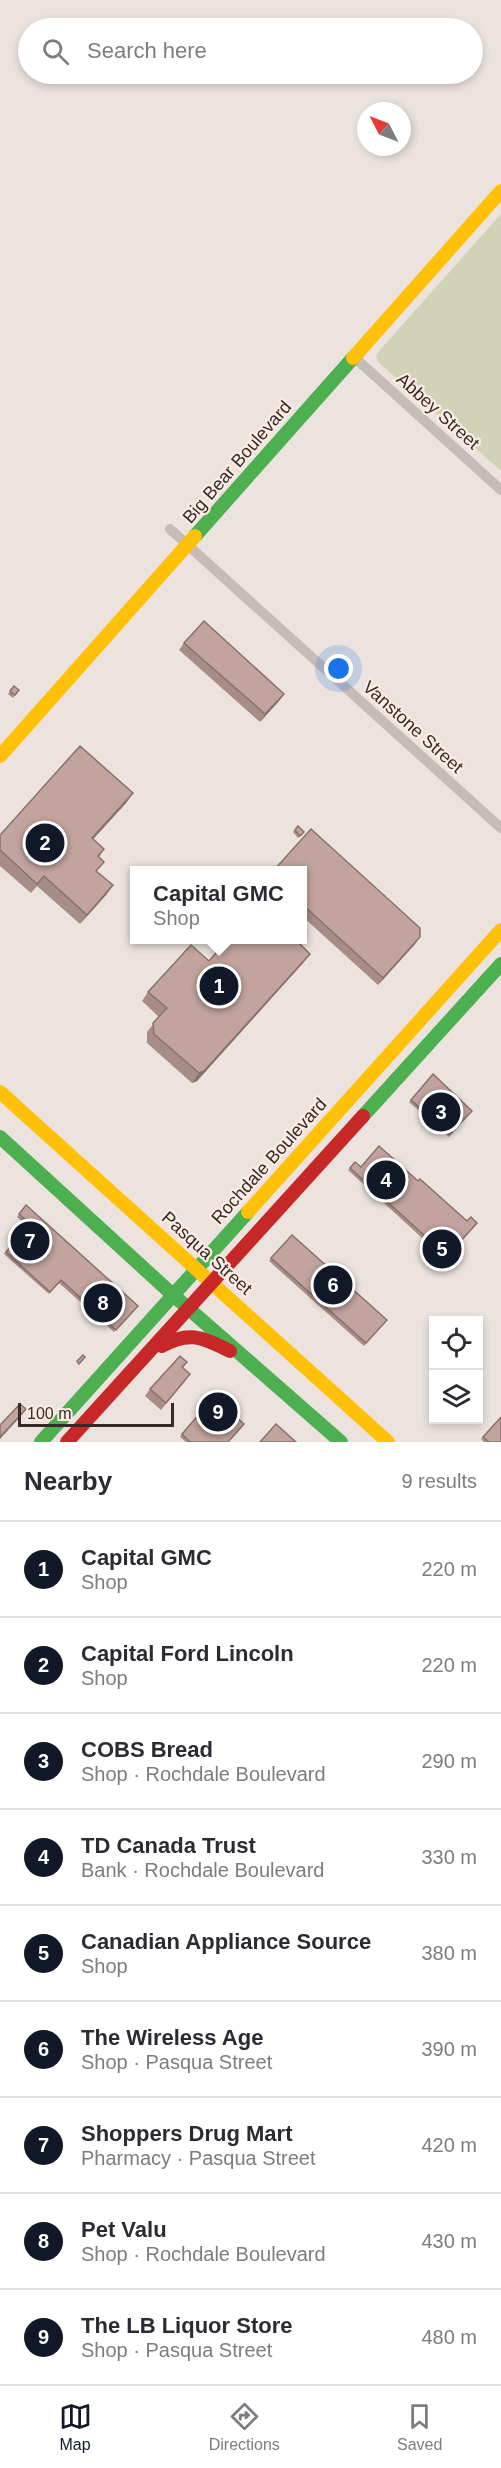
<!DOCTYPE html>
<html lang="en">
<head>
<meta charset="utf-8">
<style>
  body { margin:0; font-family:Helvetica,sans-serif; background:#f2f2f3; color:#2b2b33 }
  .controls { position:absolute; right:18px; bottom:18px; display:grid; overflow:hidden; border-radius:0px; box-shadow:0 3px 9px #0003 }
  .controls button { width:54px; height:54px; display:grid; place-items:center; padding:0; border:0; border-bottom:2px solid #e1e1e2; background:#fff; color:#2b2b33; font:30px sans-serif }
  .compass { position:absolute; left:357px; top:102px; width:54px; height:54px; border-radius:50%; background:#fff; box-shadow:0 3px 9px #0003; rotate:312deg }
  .scale { position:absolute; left:18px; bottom:15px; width:156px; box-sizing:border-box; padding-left:6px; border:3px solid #372926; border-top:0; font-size:16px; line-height:21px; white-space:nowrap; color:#372926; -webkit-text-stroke:4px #fbede5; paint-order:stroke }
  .you { position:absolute; left:339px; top:669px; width:21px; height:21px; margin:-15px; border:4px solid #fff; border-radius:50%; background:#1a73e8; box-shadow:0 0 0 9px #1a73e833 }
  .badge { display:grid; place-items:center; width:39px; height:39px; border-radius:50%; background:#111827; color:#fff; font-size:20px; font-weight:700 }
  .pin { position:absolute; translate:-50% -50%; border:3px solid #fff; box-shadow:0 2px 6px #0006 }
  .popup { position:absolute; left:130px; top:866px; width:177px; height:78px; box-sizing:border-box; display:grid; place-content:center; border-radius:0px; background:#fff; filter:drop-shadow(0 2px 4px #0005); font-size:20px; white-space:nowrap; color:#7c7c81 }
  .popup b { font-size:22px; color:#2b2b33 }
  .popup::after { content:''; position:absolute; left:50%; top:100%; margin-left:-12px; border:12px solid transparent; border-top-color:#fff }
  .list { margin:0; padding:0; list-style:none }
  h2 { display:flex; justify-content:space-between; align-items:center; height:78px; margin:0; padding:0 24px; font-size:26px }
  h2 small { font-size:20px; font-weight:400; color:#7c7c81 }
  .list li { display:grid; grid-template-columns:39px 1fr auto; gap:18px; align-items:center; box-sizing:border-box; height:96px; padding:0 24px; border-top:2px solid #e1e1e2 }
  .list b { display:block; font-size:22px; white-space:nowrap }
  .list p { margin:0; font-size:20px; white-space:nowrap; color:#7c7c81 }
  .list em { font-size:20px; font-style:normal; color:#7c7c81 }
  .icon { flex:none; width:33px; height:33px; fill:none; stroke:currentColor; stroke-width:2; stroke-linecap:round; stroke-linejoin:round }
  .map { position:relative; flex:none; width:501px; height:1442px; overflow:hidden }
  .search { position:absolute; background:#fff; box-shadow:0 3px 9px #0003; left:18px; right:18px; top:18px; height:66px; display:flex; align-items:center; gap:15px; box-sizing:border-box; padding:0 21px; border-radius:33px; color:#7c7c81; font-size:22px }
  .sheet { height:942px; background:#fff }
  nav { display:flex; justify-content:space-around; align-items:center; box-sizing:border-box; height:84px; border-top:2px solid #e1e1e2; background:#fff; font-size:16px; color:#7c7c81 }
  nav a { display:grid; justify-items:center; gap:3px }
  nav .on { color:#111827 }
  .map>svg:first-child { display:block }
  .green { fill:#d2d2b7 }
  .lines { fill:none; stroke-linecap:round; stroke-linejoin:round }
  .street { stroke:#c6bcb7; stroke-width:10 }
  .fast { stroke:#4caf50; stroke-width:14 }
  .slow { stroke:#ffc107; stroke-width:14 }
  .jam { stroke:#c62828; stroke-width:14 }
  .wall { fill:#a78c88 }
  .shaded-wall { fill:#88726f }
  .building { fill:#c2a39e; stroke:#88726f; stroke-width:1.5 }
  .labels { text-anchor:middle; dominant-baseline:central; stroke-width:4.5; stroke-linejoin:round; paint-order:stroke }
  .street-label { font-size:18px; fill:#372926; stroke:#fbede5 }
</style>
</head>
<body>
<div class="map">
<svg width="501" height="1442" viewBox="0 0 501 1442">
  <rect width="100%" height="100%" fill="#ede3de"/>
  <path class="green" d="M 501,214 L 501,471 L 378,362 L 376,356 L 380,350 Z"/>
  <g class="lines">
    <g class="street">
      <path d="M 353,356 L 501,490"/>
      <path d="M 170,529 L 501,828"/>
    </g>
    <g class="fast">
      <path d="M 195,536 L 353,358"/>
      <path d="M 363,1116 L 501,964"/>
      <path d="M 0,1137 L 173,1295 L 341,1442"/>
      <path d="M 41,1442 L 248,1212"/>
    </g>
    <g class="slow">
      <path d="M 353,358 L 501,191"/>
      <path d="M 0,756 L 195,536"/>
      <path d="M 0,1092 L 388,1442"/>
      <path d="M 248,1212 L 501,930"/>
    </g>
    <g class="jam">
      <path d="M 162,1346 C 190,1330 203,1338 230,1351"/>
      <path d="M 67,1442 L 363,1116"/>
    </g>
  </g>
  <g class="wall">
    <path d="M 184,643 L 284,694 L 279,701 L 260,722 L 179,650 Z"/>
    <path d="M 14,686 L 19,690 L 13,698 L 8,694 Z"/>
    <path d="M 133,793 L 126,803 L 93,839 L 104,849 L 99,857 L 97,872 L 113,885 L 106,895 L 80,924 L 37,886 L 31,893 L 0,866 L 0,835 Z"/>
    <path d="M 298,826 L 304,832 L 298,838 L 293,832 Z"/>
    <path d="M 303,870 L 415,944 L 378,985 L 303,917 Z"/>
    <path d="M 209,961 L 303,963 L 197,1081 L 192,1083 L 147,1043 L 147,1032 L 159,1017 L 142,1001 L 148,992 Z"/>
    <path d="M 411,1100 L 470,1113 L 449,1137 L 409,1102 Z"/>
    <path d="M 355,1162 L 361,1167 L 418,1181 L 467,1221 L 476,1225 L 445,1259 L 348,1170 Z"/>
    <path d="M 26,1205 L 136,1308 L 114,1332 L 59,1283 L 49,1294 L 4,1254 L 28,1227 L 17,1217 Z"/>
    <path d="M 271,1258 L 387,1320 L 364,1346 L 269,1261 Z"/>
    <path d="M 187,1362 L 183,1368 L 185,1381 L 161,1410 L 145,1396 L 150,1389 Z"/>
    <path d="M 182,1434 L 228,1442 L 186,1442 L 180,1437 Z"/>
    <path d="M 483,1437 L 501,1442 L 484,1442 L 481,1439 Z"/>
  </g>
  <g class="shaded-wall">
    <path d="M 284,694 L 279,701 L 260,722 L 265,714 Z"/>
    <path d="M 133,793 L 126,803 L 85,848 L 92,838 Z"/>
    <path d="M 113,885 L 106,895 L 80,924 L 87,915 Z"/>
    <path d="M 420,937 L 415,944 L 378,985 L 383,978 Z"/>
    <path d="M 310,954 L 303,963 L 197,1081 L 192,1083 L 199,1073 Z"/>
    <path d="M 26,1409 L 21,1416 L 0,1439 L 0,1437 Z"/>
  </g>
  <g class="building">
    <path d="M 204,621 L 284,694 L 265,714 L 184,643 Z"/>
    <path d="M 14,686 L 19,690 L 15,695 L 10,691 Z"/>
    <path d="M 80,746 L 133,793 L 92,838 L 104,849 L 98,856 L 104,862 L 96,871 L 113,885 L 87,915 L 44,876 L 37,884 L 0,850 L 0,835 Z"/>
    <path d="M 298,826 L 304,832 L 300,836 L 295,830 Z"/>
    <path d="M 311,829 L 420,928 L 420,937 L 383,978 L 303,905 L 303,870 L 274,870 Z"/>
    <path d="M 228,939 L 295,939 L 310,954 L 204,1071 L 199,1073 L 154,1034 L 153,1023 L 167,1008 L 148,992 L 191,945 L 209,961 Z"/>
    <path d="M 433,1074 L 472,1111 L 450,1134 L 411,1100 Z"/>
    <path d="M 379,1146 L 418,1181 L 420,1179 L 467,1221 L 471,1217 L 477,1223 L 447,1256 L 350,1168 L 355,1162 L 361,1167 Z"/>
    <path d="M 26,1205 L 138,1306 L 116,1330 L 61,1280 L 50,1292 L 6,1252 L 30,1224 L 19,1214 Z"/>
    <path d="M 292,1235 L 387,1320 L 366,1343 L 271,1258 Z"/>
    <path d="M 83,1355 L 85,1357 L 79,1364 L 77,1361 Z"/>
    <path d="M 180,1356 L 187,1362 L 182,1367 L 190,1374 L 166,1403 L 150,1389 Z"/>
    <path d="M 214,1397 L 244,1424 L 228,1442 L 190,1442 L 182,1434 Z"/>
    <path d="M 20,1404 L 26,1409 L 0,1437 L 0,1425 Z"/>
    <path d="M 501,1417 L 501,1442 L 489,1442 L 483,1437 Z"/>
    <path d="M 276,1424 L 296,1442 L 260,1442 Z"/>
  </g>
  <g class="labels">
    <g class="street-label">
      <text transform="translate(438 411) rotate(42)">Abbey Street</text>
      <text transform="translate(237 462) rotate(-49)">Big Bear Boulevard</text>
      <text transform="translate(413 727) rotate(42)">Vanstone Street</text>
      <text transform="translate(269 1161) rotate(-48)">Rochdale Boulevard</text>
      <text transform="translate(207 1253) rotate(42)">Pasqua Street</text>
    </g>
  </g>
</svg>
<div class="controls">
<button><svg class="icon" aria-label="locate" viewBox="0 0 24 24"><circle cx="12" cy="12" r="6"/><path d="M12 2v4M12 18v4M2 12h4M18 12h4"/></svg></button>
<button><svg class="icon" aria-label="layers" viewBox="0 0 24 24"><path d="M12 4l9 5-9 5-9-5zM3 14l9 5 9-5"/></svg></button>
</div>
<svg class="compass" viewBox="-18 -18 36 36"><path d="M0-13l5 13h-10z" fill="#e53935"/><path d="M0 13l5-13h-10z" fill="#7c7c81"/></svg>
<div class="scale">100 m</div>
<div class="you"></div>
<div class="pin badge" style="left:219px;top:986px">1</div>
<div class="popup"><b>Capital GMC</b>Shop</div>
<div class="pin badge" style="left:45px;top:843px">2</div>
<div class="pin badge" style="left:441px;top:1112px">3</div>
<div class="pin badge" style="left:386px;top:1180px">4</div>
<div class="pin badge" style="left:442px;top:1249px">5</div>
<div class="pin badge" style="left:333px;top:1285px">6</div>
<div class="pin badge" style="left:30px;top:1241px">7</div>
<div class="pin badge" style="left:103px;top:1303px">8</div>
<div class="pin badge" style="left:218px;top:1412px">9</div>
<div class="search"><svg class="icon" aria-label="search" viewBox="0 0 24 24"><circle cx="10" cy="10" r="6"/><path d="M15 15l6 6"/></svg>Search here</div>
</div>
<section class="sheet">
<h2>Nearby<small>9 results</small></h2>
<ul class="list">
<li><span class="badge">1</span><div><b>Capital GMC</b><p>Shop</p></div><em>220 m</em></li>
<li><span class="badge">2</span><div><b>Capital Ford Lincoln</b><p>Shop</p></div><em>220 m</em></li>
<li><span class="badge">3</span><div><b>COBS Bread</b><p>Shop · Rochdale Boulevard</p></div><em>290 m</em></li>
<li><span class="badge">4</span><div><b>TD Canada Trust</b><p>Bank · Rochdale Boulevard</p></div><em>330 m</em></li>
<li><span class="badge">5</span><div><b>Canadian Appliance Source</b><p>Shop</p></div><em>380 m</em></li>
<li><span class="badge">6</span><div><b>The Wireless Age</b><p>Shop · Pasqua Street</p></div><em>390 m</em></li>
<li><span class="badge">7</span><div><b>Shoppers Drug Mart</b><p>Pharmacy · Pasqua Street</p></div><em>420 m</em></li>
<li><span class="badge">8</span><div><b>Pet Valu</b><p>Shop · Rochdale Boulevard</p></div><em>430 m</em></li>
<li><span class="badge">9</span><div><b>The LB Liquor Store</b><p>Shop · Pasqua Street</p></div><em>480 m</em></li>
</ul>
</section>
<nav>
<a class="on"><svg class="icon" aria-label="map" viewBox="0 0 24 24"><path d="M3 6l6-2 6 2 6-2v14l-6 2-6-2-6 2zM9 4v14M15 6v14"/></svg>Map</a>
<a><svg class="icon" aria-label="directions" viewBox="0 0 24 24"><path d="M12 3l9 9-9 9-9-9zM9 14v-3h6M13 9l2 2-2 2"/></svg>Directions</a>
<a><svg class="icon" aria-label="saved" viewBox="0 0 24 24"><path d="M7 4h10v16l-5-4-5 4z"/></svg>Saved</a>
</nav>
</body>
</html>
